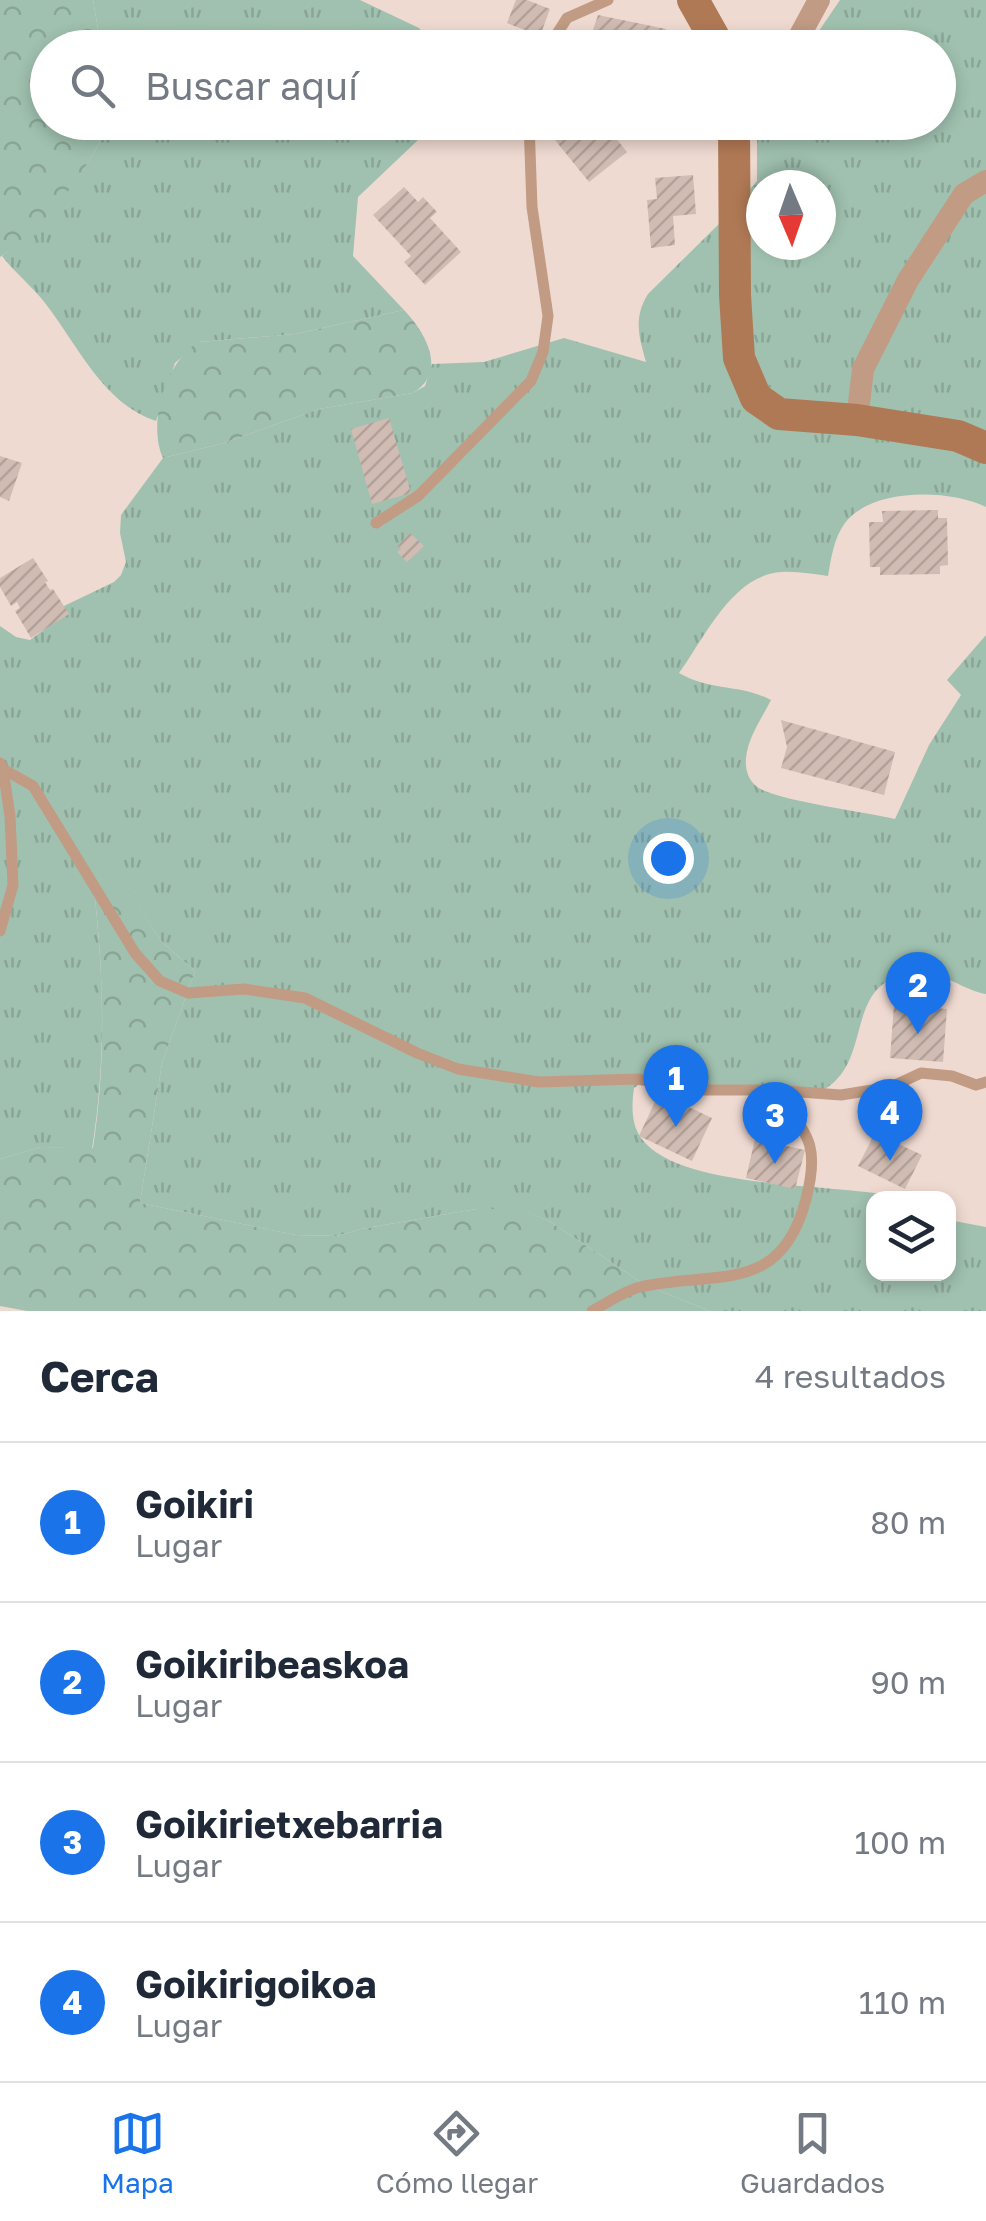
<!DOCTYPE html>
<html lang="es">
<head>
<meta charset="utf-8">
<style>
  body { margin:0; font-family:"Golos Text",sans-serif; background:#f6f6f7; color:#1f2937 }
  .controls { position:absolute; right:30px; bottom:30px; display:grid; overflow:hidden; border-radius:20px; box-shadow:0 5px 15px #0003 }
  .controls button { width:90px; height:90px; display:grid; place-items:center; padding:0; border:0; border-bottom:2px solid #e0e1e3; background:#fff; color:#1f2937; font:50px sans-serif }
  .compass { position:absolute; left:746px; top:170px; width:90px; height:90px; border-radius:50%; background:#fff; box-shadow:0 5px 15px #0003; rotate:178deg }
  .you { position:absolute; left:668px; top:858px; width:35px; height:35px; margin:-25px; border:8px solid #fff; border-radius:50%; background:#1a73e8; box-shadow:0 0 0 15px #1a73e833 }
  .badge { display:grid; place-items:center; width:65px; height:65px; border-radius:50%; background:#1a73e8; color:#fff; font-size:32px; font-weight:700 }
  .pin { position:absolute; translate:-50% -82px; filter:drop-shadow(0 2px 5px #0008) }
  .pin::after { content:''; position:absolute; top:52px; width:35px; height:30px; background:inherit; clip-path:polygon(0 0,100% 0,50% 100%) }
  .list { margin:0; padding:0; list-style:none }
  h2 { display:flex; justify-content:space-between; align-items:center; height:130px; margin:0; padding:0 40px; font-size:42px }
  h2 small { font-size:32px; font-weight:400; color:#747a83 }
  .list li { display:grid; grid-template-columns:65px 1fr auto; gap:30px; align-items:center; box-sizing:border-box; height:160px; padding:0 40px; border-top:2px solid #e0e1e3 }
  .list b { display:block; font-size:38px; white-space:nowrap }
  .list p { margin:0; font-size:32px; white-space:nowrap; color:#747a83 }
  .list em { font-size:32px; font-style:normal; color:#747a83 }
  .icon { flex:none; width:55px; height:55px; fill:none; stroke:currentColor; stroke-width:2; stroke-linecap:round; stroke-linejoin:round }
  .map { position:relative; flex:none; width:986px; height:1311px; overflow:hidden }
  .search { position:absolute; background:#fff; box-shadow:0 5px 15px #0003; left:30px; right:30px; top:30px; height:110px; display:flex; align-items:center; gap:25px; box-sizing:border-box; padding:0 35px; border-radius:55px; color:#747a83; font-size:38px }
  .sheet { height:770px; background:#fff }
  nav { display:flex; justify-content:space-around; align-items:center; box-sizing:border-box; height:140px; border-top:2px solid #e0e1e3; background:#fff; font-size:28px; color:#747a83 }
  nav a { display:grid; justify-items:center; gap:5px }
  nav .on { color:#1a73e8 }
  .map>svg:first-child { display:block }
  .grass { fill:url(#grass-tufts); fill-rule:evenodd }
  .forest { fill:url(#forest-crowns) }
  .building { fill:url(#building-hatch) }
  .lines { fill:none; stroke-linecap:round; stroke-linejoin:round }
  .lane { stroke:#c19b83; stroke-width:11 }
  .street { stroke:#c19b83; stroke-width:22 }
  .secondary { stroke:#b07955; stroke-width:32 }
</style>
</head>
<body>
<div class="map">
<svg width="986" height="1311" viewBox="0 0 986 1311">
  <defs>
    <pattern id="grass-tufts" width="24" height="20" patternUnits="userSpaceOnUse" patternTransform="scale(2.5)"><rect width="24" height="20" fill="#a0c1af"/><path d="M3 7l-1-3M5 7V3M7 7l1-3M15 17l-1-3M17 17v-4M19 17l1-3" fill="none" stroke="#8aa596"/></pattern>
    <pattern id="forest-crowns" width="20" height="18" patternUnits="userSpaceOnUse" patternTransform="scale(2.5)"><rect width="20" height="18" fill="#a0c1af"/><path d="M2 6a3 3 0 1 1 6 0M12 15a3 3 0 1 1 6 0" fill="none" stroke="#8aa596"/></pattern>
    <pattern id="building-hatch" width="6" height="6" patternUnits="userSpaceOnUse" patternTransform="scale(2.5)"><rect width="6" height="6" fill="#d0bcb3"/><path d="M-1 1l2-2M0 6l6-6M5 7l2-2" fill="none" stroke="#b2a199"/></pattern>
  </defs>
  <rect width="100%" height="100%" fill="#efdad1"/>
  <g class="grass">
    <path d="M 93,0 L 360,0 L 419,28 L 437,47 L 101,47 Z"/>
    <path d="M 840,0 L 986,0 L 986,507 C 950,489 872,487 845,523 C 834,538 831,558 828,576 C 813,574 796,571 781,572 C 732,575 704,639 679,673 C 709,691 741,684 771,700 C 762,718 748,737 746,758 C 745,769 748,779 756,786 C 772,800 867,812 895,819 L 929,745 L 961,695 L 947,680 L 986,635 L 986,994 C 963,990 944,972 920,973 C 840,976 876,1058 825,1089 L 640,1084 L 634,1088 C 632,1103 631,1119 638,1133 C 669,1192 841,1182 901,1198 L 874,1198 L 874,1274 L 948,1274 L 949,1220 L 986,1227 L 986,1311 L 710,1311 L 645,1285 L 549,1221 L 520,1209 L 476,1209 L 361,1229 L 337,1236 L 296,1235 L 140,1203 L 162,1063 L 195,971 L 161,941 L 124,885 L 94,890 C 104,977 106,1062 92,1149 L 41,1147 L 0,1159 L 0,626 L 16,637 L 30,640 L 52,624 L 64,606 L 114,582 L 121,575 L 126,562 L 120,533 L 121,515 L 163,458 L 224,443 L 319,409 L 413,393 L 425,386 L 432,364 L 484,362 L 564,338 L 646,362 C 639,337 633,318 648,294 L 727,216 L 757,181 L 757,123 L 938,122 L 938,48 L 808,47 ZM 761,185 L 821,185 L 821,245 L 761,245 Z"/>
    <path d="M 109,123 L 436,123 L 358,197 L 353,256 L 404,310 L 295,334 L 199,342 L 175,363 L 156,421 C 102,403 78,345 45,303 C 32,286 15,273 2,256 C 46,220 86,176 109,123 Z"/>
  </g>
  <g class="forest">
    <path d="M 0,0 L 93,0 L 101,47 L 48,48 L 48,122 L 109,123 C 87,173 46,226 0,257 Z"/>
    <path d="M 404,310 C 426,333 448,372 413,393 L 319,409 L 224,443 L 163,458 C 147,424 166,360 199,342 L 295,334 Z"/>
    <path d="M 110,878 L 124,884 L 161,941 L 195,971 L 162,1063 L 140,1203 L 296,1235 L 337,1236 L 361,1229 L 476,1209 L 521,1209 L 549,1221 L 645,1285 L 710,1311 L 27,1311 L 0,1306 L 0,1159 L 41,1147 L 93,1148 C 106,1062 104,977 94,890 L 97,883 Z"/>
  </g>
  <g class="building">
    <path d="M 516,0 L 527,0 L 550,9 L 540,36 L 507,23 Z"/>
    <path d="M 598,15 L 666,29 L 662,48 L 587,48 Z"/>
    <path d="M 554,122 L 603,122 L 627,152 L 589,182 L 546,129 Z"/>
    <path d="M 693,175 L 696,214 L 673,216 L 675,245 L 651,248 L 647,200 L 657,199 L 655,178 Z"/>
    <path d="M 404,187 L 418,202 L 423,197 L 437,212 L 430,218 L 461,252 L 425,285 L 404,262 L 411,256 L 373,215 Z"/>
    <path d="M 389,418 L 411,493 L 372,504 L 351,429 Z"/>
    <path d="M 0,456 L 22,463 L 9,501 L 0,497 Z"/>
    <path d="M 938,510 L 938,518 L 947,518 L 948,565 L 940,566 L 940,574 L 880,575 L 880,567 L 870,567 L 869,522 L 883,522 L 882,511 Z"/>
    <path d="M 410,533 L 424,546 L 407,562 L 397,552 L 401,549 L 397,546 Z"/>
    <path d="M 33,558 L 48,581 L 45,582 L 50,590 L 53,589 L 69,614 L 31,638 L 15,611 L 20,608 L 17,602 L 11,606 L 0,587 L 0,578 Z"/>
    <path d="M 781,720 L 895,752 L 884,795 L 781,768 L 787,747 Z"/>
    <path d="M 894,1005 L 947,1009 L 943,1062 L 890,1058 Z"/>
    <path d="M 659,1093 L 712,1118 L 692,1161 L 639,1136 Z"/>
    <path d="M 875,1133 L 922,1155 L 905,1189 L 858,1166 Z"/>
    <path d="M 755,1139 L 805,1150 L 795,1189 L 746,1178 Z"/>
  </g>
  <g class="lines">
    <g class="lane">
      <path d="M 548,48 L 567,18 L 608,0"/>
      <path d="M 376,523 L 418,496 L 531,381 L 543,352 L 548,316 L 532,207 L 529,122"/>
      <path d="M 0,763 L 3,769 L 33,786 L 135,953 L 160,981 L 188,993 L 244,989 L 305,998 L 417,1053 L 458,1069 L 539,1082 L 637,1079 L 705,1090 L 773,1090 L 841,1095 L 891,1087 L 921,1073 L 952,1076 L 976,1085 L 986,1082"/>
      <path d="M 0,931 L 13,885 L 10,816 L 3,769"/>
      <path d="M 592,1311 C 607,1303 624,1291 640,1287 C 717,1270 781,1296 806,1199 C 821,1141 806,1134 773,1090"/>
    </g>
    <g class="street">
      <path d="M 793,48 L 819,0"/>
      <path d="M 857,420 L 863,369 L 908,280 L 964,194 L 986,181"/>
    </g>
    <g class="secondary">
      <path d="M 693,0 L 720,48"/>
      <path d="M 734,122 L 735,295 L 739,358 L 756,398 L 779,414 L 857,420 L 958,436 L 986,448"/>
    </g>
  </g>
</svg>
<div class="controls">
<button><svg class="icon" aria-label="layers" viewBox="0 0 24 24"><path d="M12 4l9 5-9 5-9-5zM3 14l9 5 9-5"/></svg></button>
</div>
<svg class="compass" viewBox="-18 -18 36 36"><path d="M0-13l5 13h-10z" fill="#e53935"/><path d="M0 13l5-13h-10z" fill="#747a83"/></svg>
<div class="you"></div>
<div class="pin badge" style="left:676px;top:1127px">1</div>
<div class="pin badge" style="left:918px;top:1034px">2</div>
<div class="pin badge" style="left:775px;top:1164px">3</div>
<div class="pin badge" style="left:890px;top:1161px">4</div>
<div class="search"><svg class="icon" aria-label="search" viewBox="0 0 24 24"><circle cx="10" cy="10" r="6"/><path d="M15 15l6 6"/></svg>Buscar aquí</div>
</div>
<section class="sheet">
<h2>Cerca<small>4 resultados</small></h2>
<ul class="list">
<li><span class="badge">1</span><div><b>Goikiri</b><p>Lugar</p></div><em>80 m</em></li>
<li><span class="badge">2</span><div><b>Goikiribeaskoa</b><p>Lugar</p></div><em>90 m</em></li>
<li><span class="badge">3</span><div><b>Goikirietxebarria</b><p>Lugar</p></div><em>100 m</em></li>
<li><span class="badge">4</span><div><b>Goikirigoikoa</b><p>Lugar</p></div><em>110 m</em></li>
</ul>
</section>
<nav>
<a class="on"><svg class="icon" aria-label="map" viewBox="0 0 24 24"><path d="M3 6l6-2 6 2 6-2v14l-6 2-6-2-6 2zM9 4v14M15 6v14"/></svg>Mapa</a>
<a><svg class="icon" aria-label="directions" viewBox="0 0 24 24"><path d="M12 3l9 9-9 9-9-9zM9 14v-3h6M13 9l2 2-2 2"/></svg>Cómo llegar</a>
<a><svg class="icon" aria-label="saved" viewBox="0 0 24 24"><path d="M7 4h10v16l-5-4-5 4z"/></svg>Guardados</a>
</nav>
</body>
</html>
